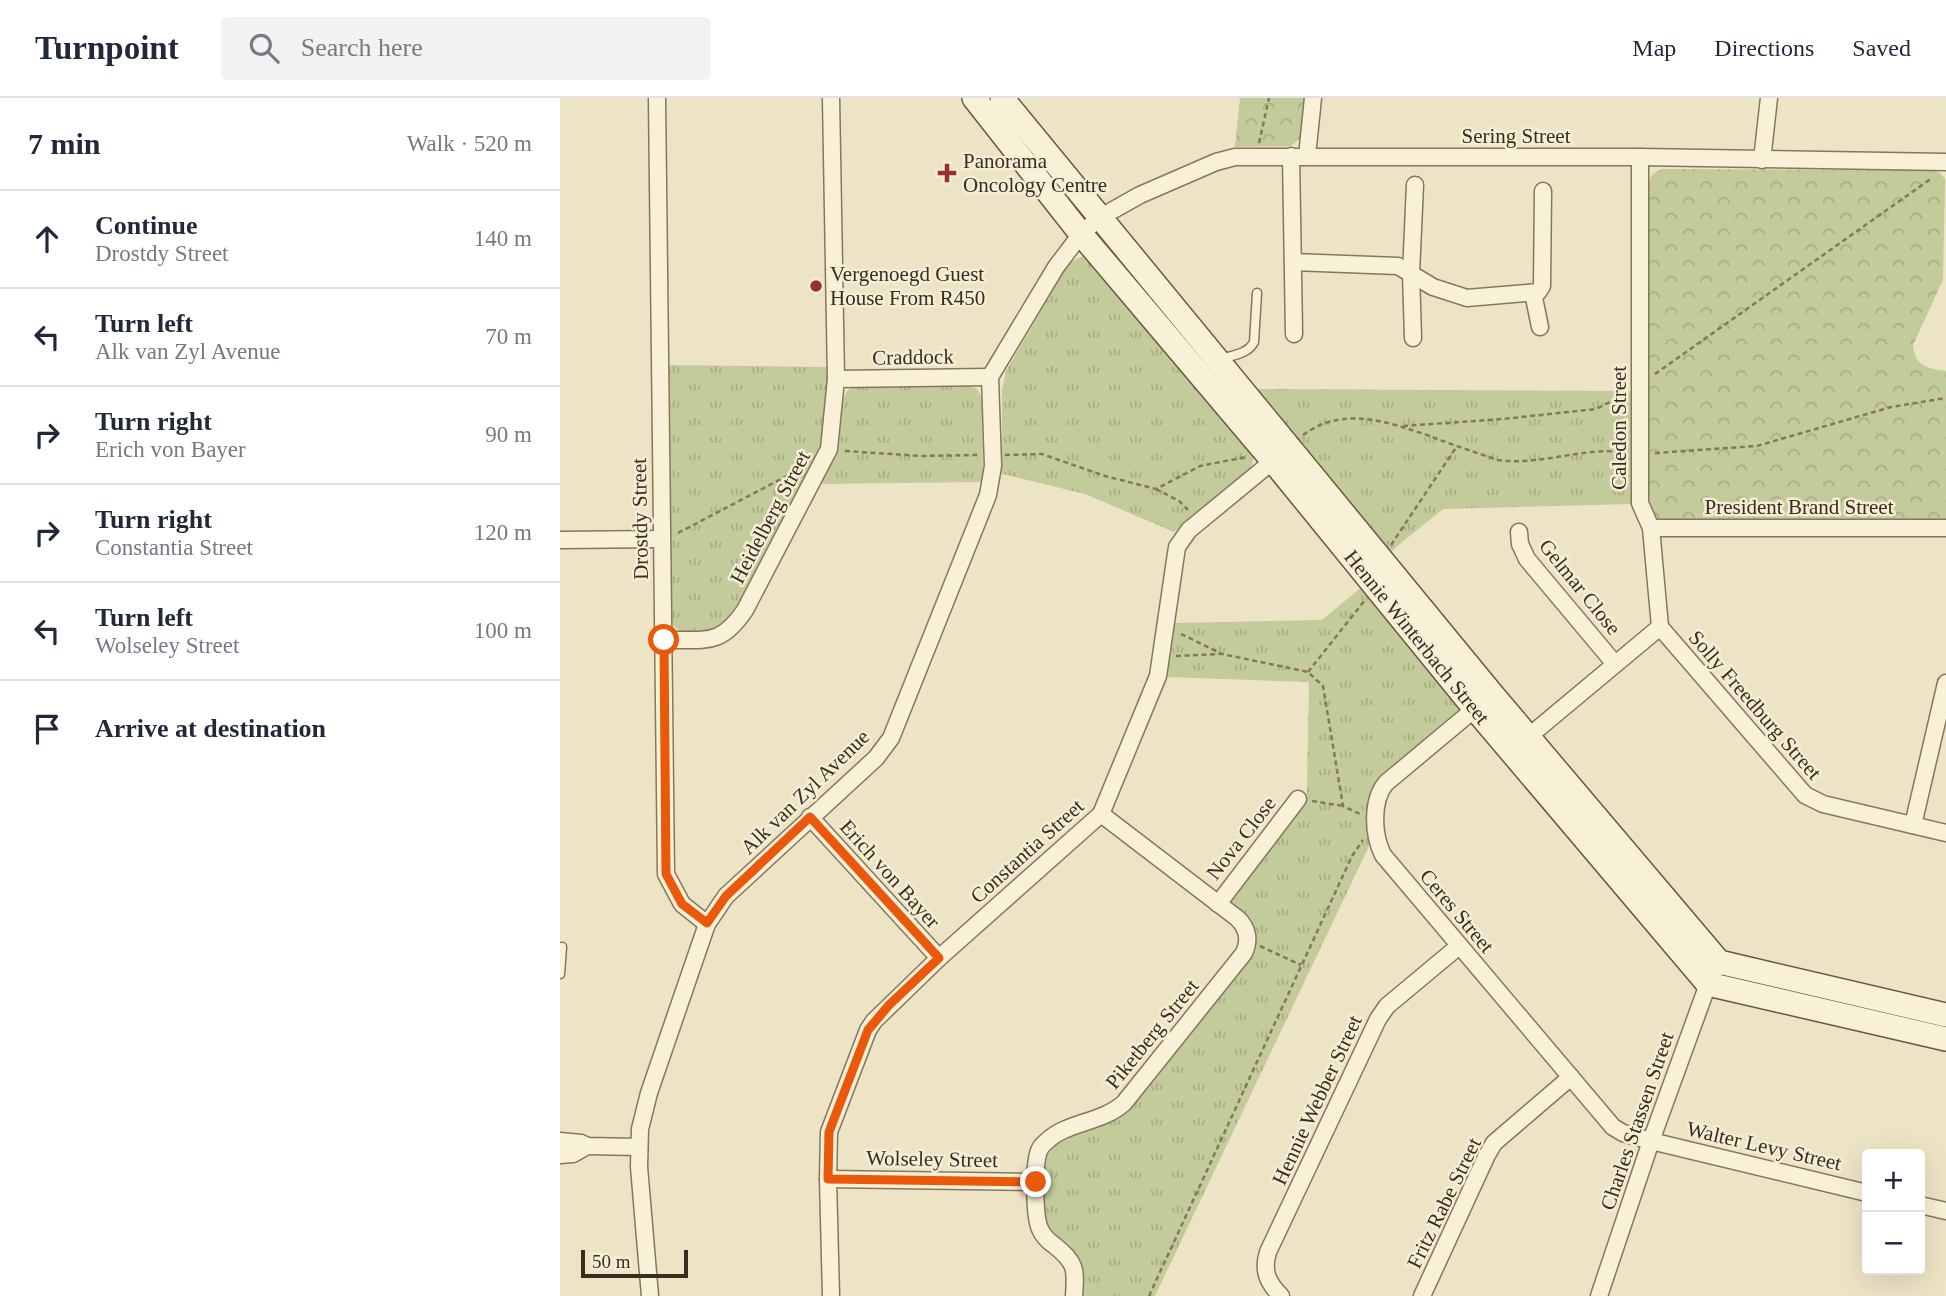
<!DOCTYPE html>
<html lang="en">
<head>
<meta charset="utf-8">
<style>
  body { margin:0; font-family:Georgia,serif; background:#f2f2f3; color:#1f2937 }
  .controls { position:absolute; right:21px; bottom:21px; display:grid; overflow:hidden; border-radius:7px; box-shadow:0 7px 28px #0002 }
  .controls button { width:63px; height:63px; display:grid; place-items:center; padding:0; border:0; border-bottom:2px solid #e0e1e3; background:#fff; color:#1f2937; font:35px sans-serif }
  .scale { position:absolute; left:21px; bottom:18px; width:107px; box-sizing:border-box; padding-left:7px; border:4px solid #382d1f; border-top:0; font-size:19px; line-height:24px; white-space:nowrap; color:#382d1f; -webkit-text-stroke:5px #f5edd5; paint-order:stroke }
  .stop { position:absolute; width:21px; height:21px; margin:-16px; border:5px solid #ea580c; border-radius:50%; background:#fff }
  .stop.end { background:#ea580c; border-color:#fff; box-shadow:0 2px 7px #0008 }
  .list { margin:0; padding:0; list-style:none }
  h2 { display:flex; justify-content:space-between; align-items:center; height:91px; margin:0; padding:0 28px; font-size:30px }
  h2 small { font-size:23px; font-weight:400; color:#747a83 }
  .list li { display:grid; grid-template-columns:46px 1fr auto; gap:21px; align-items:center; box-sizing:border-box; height:98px; padding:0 28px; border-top:2px solid #e0e1e3 }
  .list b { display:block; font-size:26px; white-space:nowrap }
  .list p { margin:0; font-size:23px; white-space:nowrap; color:#747a83 }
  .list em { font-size:23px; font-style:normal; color:#747a83 }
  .icon { flex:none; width:38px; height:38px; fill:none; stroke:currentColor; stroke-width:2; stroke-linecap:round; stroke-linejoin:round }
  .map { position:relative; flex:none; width:1386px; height:1198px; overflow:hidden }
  header { display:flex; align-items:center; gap:42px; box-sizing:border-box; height:98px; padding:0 35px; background:#fff; border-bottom:2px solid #e0e1e3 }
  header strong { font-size:33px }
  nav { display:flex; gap:38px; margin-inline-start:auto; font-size:24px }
  .search { width:490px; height:63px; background:#f2f2f3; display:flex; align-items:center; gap:18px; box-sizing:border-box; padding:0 24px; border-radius:7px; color:#747a83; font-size:26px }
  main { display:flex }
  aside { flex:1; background:#fff }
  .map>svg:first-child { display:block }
  .grass { fill:url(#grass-tufts) }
  .park { fill:url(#park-crowns) }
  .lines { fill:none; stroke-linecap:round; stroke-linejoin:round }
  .lane-casing { stroke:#88765c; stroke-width:11 }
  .street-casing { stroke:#88765c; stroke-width:19 }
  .secondary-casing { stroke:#6a573f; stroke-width:26 }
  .path { stroke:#88765c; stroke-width:2.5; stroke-dasharray:5 3.5; stroke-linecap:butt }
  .lane { stroke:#f8f1d8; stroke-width:8 }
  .street { stroke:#f8f1d8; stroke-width:16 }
  .secondary { stroke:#f8f1d8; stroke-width:23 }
  .route { stroke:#ea580c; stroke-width:9 }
  .poi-dot { fill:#96322d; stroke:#f5edd5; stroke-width:2.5 }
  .labels { text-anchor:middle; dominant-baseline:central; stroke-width:5; stroke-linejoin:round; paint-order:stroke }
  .street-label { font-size:21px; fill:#382d1f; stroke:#f5edd5 }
  .poi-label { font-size:21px; fill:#382d1f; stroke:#f5edd5; text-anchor:start }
</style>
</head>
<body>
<header>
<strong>Turnpoint</strong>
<div class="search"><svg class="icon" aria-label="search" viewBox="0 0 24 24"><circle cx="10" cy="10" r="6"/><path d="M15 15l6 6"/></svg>Search here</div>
<nav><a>Map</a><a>Directions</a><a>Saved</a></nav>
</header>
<main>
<aside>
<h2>7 min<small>Walk · 520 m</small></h2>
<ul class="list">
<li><svg class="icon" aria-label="ahead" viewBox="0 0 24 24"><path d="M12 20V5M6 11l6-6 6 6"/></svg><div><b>Continue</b><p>Drostdy Street</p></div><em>140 m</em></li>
<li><svg class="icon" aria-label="left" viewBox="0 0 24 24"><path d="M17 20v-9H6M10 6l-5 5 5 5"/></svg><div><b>Turn left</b><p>Alk van Zyl Avenue</p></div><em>70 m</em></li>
<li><svg class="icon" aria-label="right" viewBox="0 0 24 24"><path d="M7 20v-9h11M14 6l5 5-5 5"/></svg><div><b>Turn right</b><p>Erich von Bayer</p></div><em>90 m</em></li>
<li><svg class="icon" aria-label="right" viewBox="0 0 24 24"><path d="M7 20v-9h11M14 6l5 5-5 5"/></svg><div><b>Turn right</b><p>Constantia Street</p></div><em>120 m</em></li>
<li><svg class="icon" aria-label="left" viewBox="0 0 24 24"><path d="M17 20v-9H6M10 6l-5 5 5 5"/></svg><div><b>Turn left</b><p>Wolseley Street</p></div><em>100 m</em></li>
<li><svg class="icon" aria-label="arrive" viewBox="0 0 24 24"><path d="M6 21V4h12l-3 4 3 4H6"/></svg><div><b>Arrive at destination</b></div></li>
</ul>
</aside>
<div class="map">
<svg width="1386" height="1198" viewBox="0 0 1386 1198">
  <defs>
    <pattern id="grass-tufts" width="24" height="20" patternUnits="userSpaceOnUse" patternTransform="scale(1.75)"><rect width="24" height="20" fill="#c2cb99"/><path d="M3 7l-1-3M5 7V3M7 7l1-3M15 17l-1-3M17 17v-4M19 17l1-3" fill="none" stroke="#a7af83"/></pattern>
    <pattern id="park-crowns" width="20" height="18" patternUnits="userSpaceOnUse" patternTransform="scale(1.75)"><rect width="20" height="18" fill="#c2cb99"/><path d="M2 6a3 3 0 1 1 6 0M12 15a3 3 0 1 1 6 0" fill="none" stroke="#a7af83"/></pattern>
  </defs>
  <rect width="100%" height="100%" fill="#ede4c5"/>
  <g class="grass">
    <path d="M 523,158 L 529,159 L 694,356 L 691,372 L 614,434 L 525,396 L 442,376 L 442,292 L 446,273 L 509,165 Z"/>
    <path d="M 107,267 L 268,269 L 263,347 L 167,525 L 156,534 L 120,533 L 111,526 Z"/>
    <path d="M 406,286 L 417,291 L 422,300 L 423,384 L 258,386 C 264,376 275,364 278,352 C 283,333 274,301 292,289 Z"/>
    <path d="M 691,291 L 1072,293 L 1072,406 L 883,411 L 824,459 Z"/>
    <path d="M 804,487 L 900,610 L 898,614 L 816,685 L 809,699 L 810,746 L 595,1198 L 521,1198 C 522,1189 524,1178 522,1169 C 518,1150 494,1142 485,1126 C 484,1105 477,1058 494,1044 L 551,1023 L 568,1012 L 690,858 C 704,833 688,820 669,805 L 670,800 L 745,700 L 747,693 L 749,584 L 607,579 L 613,525 L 762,522 Z"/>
  </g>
  <g class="park">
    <path d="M 680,0 L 747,0 L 742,39 L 731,48 L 675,49 Z"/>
    <path d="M 1101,71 L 1373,72 L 1380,75 L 1385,81 L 1383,182 L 1353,247 C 1354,268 1369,271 1386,273 L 1386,422 L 1103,422 L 1095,419 L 1087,409 L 1087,87 L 1092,77 Z"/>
  </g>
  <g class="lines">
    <defs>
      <g id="lane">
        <path d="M 661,261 C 673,257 688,256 694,244 L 697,195"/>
        <path d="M 0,876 L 2,849"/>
      </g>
      <g id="street">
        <path d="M 97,0 L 106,776 L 122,806 L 147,826"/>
        <path d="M 731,58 L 734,236"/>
        <path d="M 747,58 L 753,0"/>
        <path d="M 1080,59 L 1080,405 L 1091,430 L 1100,529"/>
        <path d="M 1202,62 L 1209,0"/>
        <path d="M 733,164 L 838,168 L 873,189 L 907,200 L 978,194 L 982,188 L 983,93"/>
        <path d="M 973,195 L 980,229"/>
        <path d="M 853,240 L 851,175 L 855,87"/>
        <path d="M 276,281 L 430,279"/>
        <path d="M 1091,430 L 1386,430"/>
        <path d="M 959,434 L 960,446 L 967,461 L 1055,566"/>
        <path d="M 0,442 L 101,441"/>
        <path d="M 1100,529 L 1245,697 L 1263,706 L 1386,735"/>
        <path d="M 104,542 C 146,541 160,549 185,512 L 269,351 L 276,281 L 271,0"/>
        <path d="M 923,604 L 826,685 C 811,703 813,737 823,757 L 1053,1029 L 1063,1035 L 1091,1043 L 1307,1095"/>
        <path d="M 962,644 L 1100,529"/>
        <path d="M 250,719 L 379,860"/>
        <path d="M 1353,727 L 1386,585"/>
        <path d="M 658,806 L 738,701"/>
        <path d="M 0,1043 L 21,1045 L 27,1048 L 79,1049"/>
        <path d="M 0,1057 L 13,1056 L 27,1048"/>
        <path d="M 268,1081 L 476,1084"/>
        <path d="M 1360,1107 L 1386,1113"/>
        <path d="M 90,1198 L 79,1069 L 80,1031 L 89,995 L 147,826 L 166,798 L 316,660 L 331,640 L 428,397 L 433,368 L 430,279 L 496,169 L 521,136 L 539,120 L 580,97 L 656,64 L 675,59 L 1080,59 L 1386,64"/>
        <path d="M 271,1198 L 268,1081 L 269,1034 L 308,932 L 314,923 L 379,860 L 541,716 L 598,578 L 617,449 L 629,432 L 719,358"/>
        <path d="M 514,1198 C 516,1170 516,1165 494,1147 C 488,1143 483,1138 480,1131 C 474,1118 474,1070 478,1056 C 479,1051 483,1046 487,1043 C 506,1024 542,1025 564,1005 L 684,855 C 690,842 688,830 677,820 L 541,716"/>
        <path d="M 721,1198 C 708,1185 702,1173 708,1154 L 818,921 L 827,908 L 899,848"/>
        <path d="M 862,1198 L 927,1057 L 934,1045 L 1011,979"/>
        <path d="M 1039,1198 L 1091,1043 L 1148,886 L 1159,864"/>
      </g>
      <g id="secondary">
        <path d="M 414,0 L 521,136 L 713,363 L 915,611 L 1148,886 L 1386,941"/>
        <path d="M 442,0 L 932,596 L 1159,864 L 1386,917"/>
      </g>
    </defs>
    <use href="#lane" class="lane-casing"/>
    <use href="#street" class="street-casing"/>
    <use href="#secondary" class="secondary-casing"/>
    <g class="path">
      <path d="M 699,45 L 709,0"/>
      <path d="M 1095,276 L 1372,80"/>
      <path d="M 843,328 L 943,321 L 1036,311 L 1066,296"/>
      <path d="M 743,337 C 782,308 825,323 867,337 C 890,346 914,354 938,362 C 980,368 1022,349 1064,354"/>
      <path d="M 285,353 L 362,358 L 418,357"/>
      <path d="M 1095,355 L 1197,348 L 1331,309 L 1386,300"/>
      <path d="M 445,357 L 482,356 L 545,378 L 596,391 L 640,368 L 686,359"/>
      <path d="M 596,391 L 619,403 L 628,412"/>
      <path d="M 118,435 L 242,370"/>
      <path d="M 831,447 L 897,348"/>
      <path d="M 621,536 L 662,556 L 748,574 L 763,588 L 783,708 L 800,716"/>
      <path d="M 616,558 L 661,556"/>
      <path d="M 748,574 L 805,502"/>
      <path d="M 752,703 L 783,708"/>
      <path d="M 700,848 L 741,867"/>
      <path d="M 589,1198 L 792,758 L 803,742"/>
    </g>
    <use href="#lane" class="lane"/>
    <use href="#street" class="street"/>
    <use href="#secondary" class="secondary"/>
  </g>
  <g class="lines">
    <path class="route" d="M 104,542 L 106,776 L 122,806 L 147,825 L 166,798 L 250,719 L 379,860 L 329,907 L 308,932 L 269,1034 L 268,1081 L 476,1084"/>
  </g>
  <g class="poi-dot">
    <path d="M383.5 64.5h7v7h7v7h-7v7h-7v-7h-7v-7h7z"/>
    <circle cx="256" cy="188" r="7"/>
  </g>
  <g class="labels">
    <g class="street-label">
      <text x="956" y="38">Sering Street</text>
      <text transform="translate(353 259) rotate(-1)">Craddock</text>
      <text transform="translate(1059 330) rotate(-90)">Caledon Street</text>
      <text x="1239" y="409">President Brand Street</text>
      <text transform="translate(210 419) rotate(-62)">Heidelberg Street</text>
      <text transform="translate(80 421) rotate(-91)">Drostdy Street</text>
      <text transform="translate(1020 489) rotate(51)">Gelmar Close</text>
      <text transform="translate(857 539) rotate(51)">Hennie Winterbach Street</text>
      <text transform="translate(1195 607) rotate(49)">Solly Freedburg Street</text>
      <text transform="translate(245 694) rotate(-44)">Alk van Zyl Avenue</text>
      <text transform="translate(681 740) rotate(-52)">Nova Close</text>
      <text transform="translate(467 753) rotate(-42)">Constantia Street</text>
      <text transform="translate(330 776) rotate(48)">Erich von Bayer</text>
      <text transform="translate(897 813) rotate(50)">Ceres Street</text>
      <text transform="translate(592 936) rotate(-51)">Piketberg Street</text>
      <text transform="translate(757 1002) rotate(-65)">Hennie Webber Street</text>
      <text transform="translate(1077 1023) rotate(-71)">Charles Stassen Street</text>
      <text transform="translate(1204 1048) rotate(13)">Walter Levy Street</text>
      <text transform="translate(372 1061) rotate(1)">Wolseley Street</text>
      <text transform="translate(884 1105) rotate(-64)">Fritz Rabe Street</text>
    </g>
    <g class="poi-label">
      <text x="403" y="63">Panorama<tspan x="403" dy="24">Oncology Centre</tspan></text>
      <text x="270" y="176">Vergenoegd Guest<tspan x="270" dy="24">House From R450</tspan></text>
    </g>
  </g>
</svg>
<div class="controls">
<button>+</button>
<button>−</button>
</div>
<div class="scale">50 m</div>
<div class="stop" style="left:104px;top:542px"></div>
<div class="stop end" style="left:476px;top:1084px"></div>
</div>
</main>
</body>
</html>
